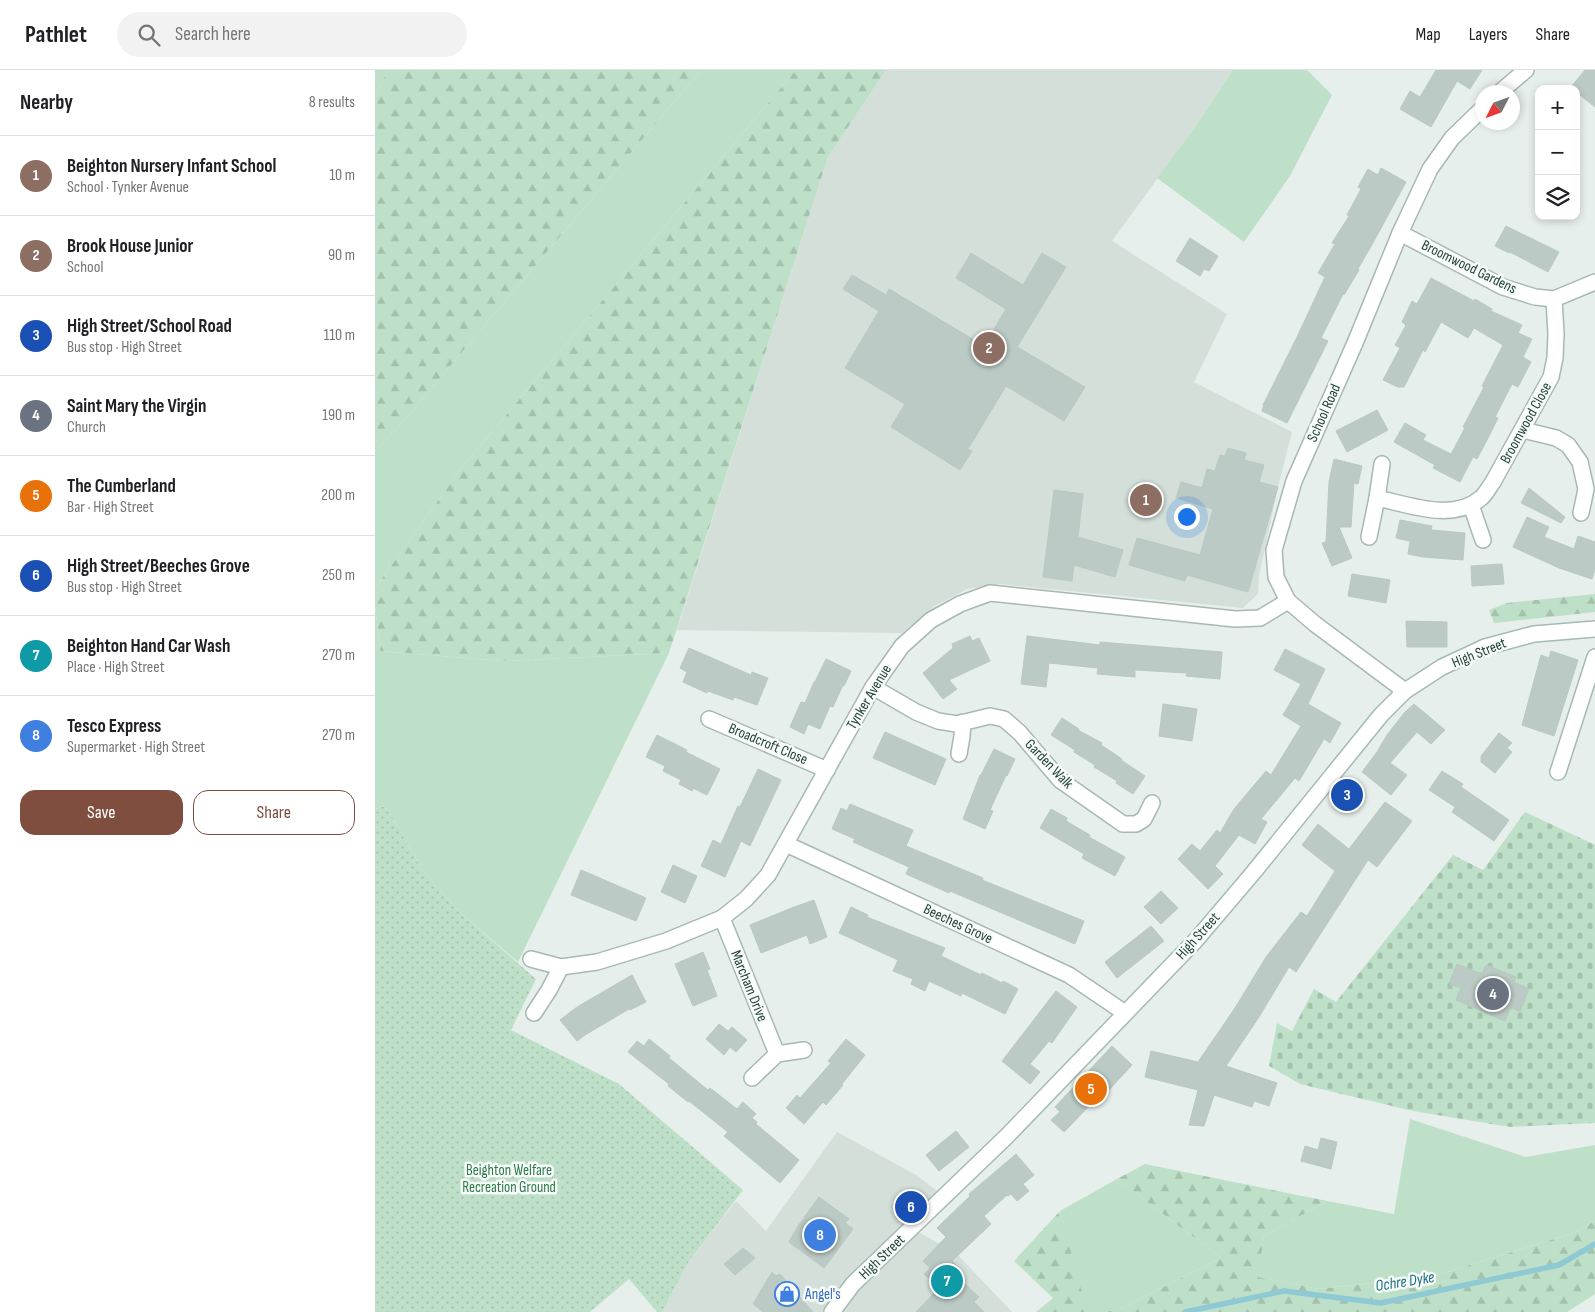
<!DOCTYPE html>
<html lang="en">
<head>
<meta charset="utf-8">
<style>
  body { margin:0; font-family:"Sofia Sans Condensed",sans-serif; background:#f2f2f2; color:#202124 }
  .controls { position:absolute; right:15px; top:15px; display:grid; overflow:hidden; border-radius:10px; box-shadow:0 2px 8px #0003 }
  .controls button { width:45px; height:45px; display:grid; place-items:center; padding:0; border:0; border-bottom:1px solid #e0e0e0; background:#fff; color:#202124; font:25px sans-serif }
  .compass { position:absolute; left:1100px; top:15px; width:45px; height:45px; border-radius:50%; background:#fff; box-shadow:0 2px 8px #0003; rotate:228deg }
  .you { position:absolute; left:811px; top:446px; width:18px; height:18px; margin:-12px; border:4px solid #fff; border-radius:50%; background:#1a73e8; box-shadow:0 0 0 8px #1a73e833 }
  .badge { display:grid; place-items:center; width:32px; height:32px; border-radius:50%; background:#7f4e3f; color:#fff; font-size:16px; font-weight:700 }
  .pin { position:absolute; translate:-50% -50%; border:2px solid #fff; box-shadow:0 1px 5px #0006 }
  .list { margin:0; padding:0; list-style:none }
  h2 { display:flex; justify-content:space-between; align-items:center; height:65px; margin:0; padding:0 20px; font-size:21px }
  h2 small { font-size:16px; font-weight:400; color:#757577 }
  .list li { display:grid; grid-template-columns:32px 1fr auto; gap:15px; align-items:center; box-sizing:border-box; height:80px; padding:0 20px; border-top:1px solid #e0e0e0 }
  .list b { display:block; font-size:19px; white-space:nowrap }
  .list p { margin:0; font-size:16px; white-space:nowrap; color:#757577 }
  .list em { font-size:16px; font-style:normal; color:#757577 }
  .actions { display:flex; gap:10px; padding:15px 20px }
  .actions a { flex:1; padding:11px 0; border:1px solid #7f4e3f; border-radius:15px; text-align:center; font-size:18px; color:#7f4e3f }
  .actions .main { background:#7f4e3f; color:#fff }
  .icon { flex:none; width:28px; height:28px; fill:none; stroke:currentColor; stroke-width:2; stroke-linecap:round; stroke-linejoin:round }
  .map { position:relative; flex:none; width:1220px; height:1242px; overflow:hidden }
  header { display:flex; align-items:center; gap:30px; box-sizing:border-box; height:70px; padding:0 25px; background:#fff; border-bottom:1px solid #e0e0e0 }
  header strong { font-size:24px }
  nav { display:flex; gap:28px; margin-inline-start:auto; font-size:18px }
  .search { width:350px; height:45px; background:#f2f2f2; display:flex; align-items:center; gap:12px; box-sizing:border-box; padding:0 18px; border-radius:28px; color:#757577; font-size:19px }
  main { display:flex }
  aside { flex:1; background:#fff }
  .map>svg:first-child { display:block }
  .built { fill:#d4dfda }
  .green { fill:#bfe0c8 }
  .forest { fill:url(#forest-firs) }
  .cemetery { fill:url(#cemetery-stones) }
  .park { fill:url(#park-dots) }
  .lines { fill:none; stroke-linecap:round; stroke-linejoin:round }
  .stream { stroke:#8ec9d4; stroke-width:5.5 }
  .building { fill:#bbcac4; stroke:#b8c9c2 }
  .street-casing { stroke:#a8b8b2; stroke-width:18 }
  .secondary-casing { stroke:#a4bbb3; stroke-width:18 }
  .street { stroke:#fff; stroke-width:15 }
  .secondary { stroke:#fff; stroke-width:15 }
  .labels { text-anchor:middle; dominant-baseline:central; stroke-width:5; stroke-linejoin:round; paint-order:stroke }
  .street-label { font-size:15px; fill:#24423a; stroke:#f7fbf9 }
  .park-label { font-size:15px; fill:#2d7a4b; stroke:#f7fbf9 }
  .shop-label { font-size:15px; fill:#366cbe; stroke:#f7fbf9; text-anchor:start }
  .water-label { font-size:16px; font-style:italic; fill:#1c6f80; stroke:#f7fbf9 }
</style>
</head>
<body>
<header>
<strong>Pathlet</strong>
<div class="search"><svg class="icon" aria-label="search" viewBox="0 0 24 24"><circle cx="10" cy="10" r="6"/><path d="M15 15l6 6"/></svg>Search here</div>
<nav><a>Map</a><a>Layers</a><a>Share</a></nav>
</header>
<main>
<aside>
<h2>Nearby<small>8 results</small></h2>
<ul class="list">
<li><span class="badge" style="background:#8d6e63">1</span><div><b>Beighton Nursery Infant School</b><p>School · Tynker Avenue</p></div><em>10 m</em></li>
<li><span class="badge" style="background:#8d6e63">2</span><div><b>Brook House Junior</b><p>School</p></div><em>90 m</em></li>
<li><span class="badge" style="background:#1a4fb4">3</span><div><b>High Street/School Road</b><p>Bus stop · High Street</p></div><em>110 m</em></li>
<li><span class="badge" style="background:#6b7280">4</span><div><b>Saint Mary the Virgin</b><p>Church</p></div><em>190 m</em></li>
<li><span class="badge" style="background:#e8710a">5</span><div><b>The Cumberland</b><p>Bar · High Street</p></div><em>200 m</em></li>
<li><span class="badge" style="background:#1a4fb4">6</span><div><b>High Street/Beeches Grove</b><p>Bus stop · High Street</p></div><em>250 m</em></li>
<li><span class="badge" style="background:#0f9aa8">7</span><div><b>Beighton Hand Car Wash</b><p>Place · High Street</p></div><em>270 m</em></li>
<li><span class="badge" style="background:#3f7fe0">8</span><div><b>Tesco Express</b><p>Supermarket · High Street</p></div><em>270 m</em></li>
</ul>
<div class="actions"><a class="main">Save</a><a>Share</a></div>
</aside>
<div class="map">
<svg width="1220" height="1242" viewBox="0 0 1220 1242">
  <defs>
    <pattern id="forest-firs" width="22" height="20" patternUnits="userSpaceOnUse" patternTransform="scale(1.25)"><rect width="22" height="20" fill="#bfe0c8"/><path d="M5 1l3.5 6h-7zM16 11l3.5 6h-7z" fill="#a4c1ad"/></pattern>
    <pattern id="cemetery-stones" width="16" height="16" patternUnits="userSpaceOnUse" patternTransform="scale(1.25)"><rect width="16" height="16" fill="#bfe0c8"/><path d="M2 7V4a2 2 0 0 1 4 0v3zM10 15v-3a2 2 0 0 1 4 0v3z" fill="#a4c1ad"/></pattern>
    <pattern id="park-dots" width="8" height="8" patternUnits="userSpaceOnUse" patternTransform="scale(1.25)"><rect width="8" height="8" fill="#bfe0c8"/><path d="M2 2h.1M6 6h.1" fill="none" stroke="#a4c1ad" stroke-width="1.8" stroke-linecap="round"/></pattern>
  </defs>
  <rect width="100%" height="100%" fill="#e6efeb"/>
  <g class="built">
    <path d="M 511,0 L 858,0 L 815,64 L 737,171 L 852,244 L 819,312 L 917,362 L 903,417 L 884,506 L 883,524 L 868,538 L 624,514 L 592,519 L 560,536 L 527,563 L 302,560 L 453,87 Z"/>
    <path d="M 462,1062 L 543,1106 L 569,1127 L 536,1158 L 580,1182 L 637,1242 L 287,1242 L 312,1194 L 361,1131 L 391,1161 Z"/>
  </g>
  <g class="green">
    <path d="M 0,0 L 13,0 L 0,26 Z"/>
    <path d="M 326,0 L 421,0 L 85,400 L 0,518 L 0,381 L 27,353 Z"/>
    <path d="M 858,0 L 932,0 L 957,25 L 915,106 L 869,172 L 782,108 L 815,64 Z"/>
    <path d="M 0,534 L 5,581 L 127,591 L 294,583 L 143,892 L 81,839 L 47,799 L 24,758 L 10,736 L 0,739 Z"/>
    <path d="M 1035,1049 L 1151,1087 L 1220,1075 L 1220,1151 L 1199,1163 L 1059,1206 L 944,1219 L 882,1207 L 889,1166 L 952,1131 L 1019,1144 Z"/>
    <path d="M 742,1109 L 846,1188 L 741,1241 L 711,1241 L 685,1141 Z"/>
  </g>
  <g class="forest">
    <path d="M 13,0 L 326,0 L 27,353 L 0,381 L 0,26 Z"/>
    <path d="M 421,0 L 511,0 L 453,87 L 294,583 L 127,591 L 5,581 L 0,534 L 0,518 L 85,400 Z"/>
    <path d="M 1220,524 L 1220,542 L 1119,553 L 1114,540 L 1132,533 Z"/>
    <path d="M 770,1094 L 952,1131 L 889,1166 L 883,1207 L 944,1219 L 1059,1206 L 1199,1163 L 1220,1151 L 1220,1224 L 1192,1242 L 661,1242 L 678,1228 L 639,1191 L 685,1141 L 712,1241 L 741,1241 L 846,1188 L 742,1109 Z"/>
  </g>
  <path class="cemetery" d="M 1150,742 L 1220,775 L 1220,1053 L 1135,1057 L 1038,1041 L 925,1014 L 894,996 L 902,953 L 917,961 L 939,919 L 961,932 L 1078,785 L 1108,800 Z"/>
  <path class="park" d="M 10,736 L 24,758 L 47,799 L 81,839 L 161,909 L 136,960 L 244,1014 L 368,1120 L 312,1194 L 287,1242 L 282,1242 L 254,1209 L 215,1242 L 0,1242 L 0,739 Z"/>
  <g class="lines">
    <path class="stream" d="M 810,1242 L 909,1221 L 1006,1233 L 1184,1195 L 1220,1174"/>
  </g>
  <g class="building">
    <path d="M 1061,0 L 1107,0 L 1095,19 L 1082,11 L 1056,57 L 1025,39 L 1035,21 L 1045,27 Z"/>
    <path d="M 1210,0 L 1220,0 L 1220,37 L 1201,22 L 1201,19 L 1196,17 Z"/>
    <path d="M 1006,98 L 1031,112 L 999,171 L 983,199 L 984,200 L 969,225 L 968,224 L 946,268 L 953,271 L 912,353 L 887,341 L 889,335 L 888,335 L 922,267 L 950,207 L 943,203 L 960,174 L 957,173 L 974,146 L 972,145 L 986,119 L 983,117 L 993,99 L 1003,105 Z"/>
    <path d="M 1131,156 L 1184,182 L 1173,202 L 1135,182 L 1134,183 L 1120,176 Z"/>
    <path d="M 815,168 L 843,186 L 834,201 L 829,199 L 825,206 L 801,191 Z"/>
    <path d="M 596,183 L 648,215 L 667,183 L 691,197 L 642,277 L 710,317 L 689,351 L 631,316 L 593,379 L 597,381 L 585,400 L 516,357 L 530,334 L 470,298 L 504,241 L 468,219 L 477,205 L 511,225 L 514,219 L 609,276 L 631,239 L 581,208 Z"/>
    <path d="M 1056,208 L 1099,231 L 1100,229 L 1117,239 L 1116,241 L 1147,255 L 1143,263 L 1157,269 L 1148,287 L 1156,292 L 1143,317 L 1137,314 L 1120,347 L 1123,348 L 1112,370 L 1102,389 L 1098,387 L 1085,412 L 1058,398 L 1060,395 L 1019,372 L 1030,353 L 1051,365 L 1048,370 L 1076,384 L 1090,358 L 1088,357 L 1109,317 L 1107,316 L 1128,275 L 1099,258 L 1093,268 L 1066,252 L 1050,282 L 1048,280 L 1029,317 L 1023,317 L 1008,310 L 1025,278 L 1020,275 L 1031,255 L 1027,252 L 1037,231 L 1042,234 Z"/>
    <path d="M 1002,340 L 1013,360 L 972,382 L 961,361 Z"/>
    <path d="M 853,378 L 871,383 L 869,390 L 889,395 L 884,412 L 903,417 L 873,522 L 812,505 L 810,511 L 754,495 L 762,468 L 825,485 L 838,439 L 801,428 L 806,412 L 827,418 L 832,399 L 840,401 L 845,385 L 850,386 Z"/>
    <path d="M 959,389 L 987,396 L 983,414 L 979,413 L 976,457 L 964,457 L 977,488 L 957,496 L 947,473 L 951,472 L 954,412 Z"/>
    <path d="M 1154,418 L 1190,447 L 1186,453 L 1146,433 Z"/>
    <path d="M 679,420 L 708,424 L 703,467 L 748,480 L 740,507 L 699,495 L 697,511 L 668,507 Z"/>
    <path d="M 1152,447 L 1174,457 L 1169,467 L 1199,479 L 1203,466 L 1220,472 L 1220,499 L 1217,509 L 1184,498 L 1138,477 Z"/>
    <path d="M 1025,450 L 1057,456 L 1056,460 L 1090,463 L 1088,490 L 1048,487 L 1033,484 L 1035,471 L 1021,468 Z"/>
    <path d="M 1127,494 L 1129,514 L 1097,516 L 1096,496 Z"/>
    <path d="M 977,504 L 1015,510 L 1011,533 L 973,526 Z"/>
    <path d="M 1031,551 L 1072,552 L 1072,577 L 1032,577 Z"/>
    <path d="M 595,566 L 597,571 L 604,568 L 615,591 L 574,610 L 582,619 L 568,629 L 548,603 L 578,578 L 577,574 Z"/>
    <path d="M 652,566 L 725,575 L 725,572 L 847,582 L 845,609 L 811,606 L 812,603 L 760,600 L 760,607 L 722,604 L 723,598 L 674,593 L 671,617 L 646,614 Z"/>
    <path d="M 314,578 L 376,605 L 377,602 L 393,608 L 382,635 L 359,627 L 358,630 L 333,621 L 332,623 L 308,612 L 312,602 L 305,598 Z"/>
    <path d="M 910,579 L 950,599 L 933,634 L 966,653 L 955,673 L 949,669 L 924,711 L 920,708 L 886,749 L 892,752 L 880,774 L 864,765 L 840,796 L 848,804 L 833,819 L 803,789 L 817,774 L 825,781 L 842,760 L 845,763 L 859,739 L 891,701 L 896,705 L 926,656 L 908,645 L 926,614 L 899,600 Z"/>
    <path d="M 1176,581 L 1203,590 L 1179,666 L 1147,655 L 1166,585 L 1174,588 Z"/>
    <path d="M 451,589 L 476,601 L 469,616 L 468,615 L 458,637 L 455,636 L 445,659 L 433,654 L 429,664 L 415,657 L 426,632 L 430,633 L 439,612 L 440,612 Z"/>
    <path d="M 788,634 L 822,639 L 817,671 L 784,666 Z"/>
    <path d="M 1039,634 L 1070,660 L 1056,674 L 1042,662 L 1015,693 L 1032,705 L 1016,725 L 987,702 L 1002,682 L 1012,665 L 1030,642 Z"/>
    <path d="M 687,648 L 704,659 L 703,660 L 727,673 L 726,675 L 747,689 L 746,690 L 770,706 L 758,724 L 741,713 L 742,711 L 719,697 L 720,695 L 699,682 L 700,680 L 676,665 Z"/>
    <path d="M 510,662 L 571,689 L 560,715 L 498,688 Z"/>
    <path d="M 1124,663 L 1137,673 L 1132,678 L 1137,682 L 1120,703 L 1106,692 L 1106,686 Z"/>
    <path d="M 282,665 L 312,680 L 311,682 L 345,699 L 332,725 L 318,718 L 317,721 L 304,714 L 306,710 L 288,701 L 290,696 L 271,687 Z"/>
    <path d="M 619,679 L 640,689 L 632,706 L 631,705 L 615,740 L 618,741 L 610,759 L 588,749 L 605,705 L 606,705 Z"/>
    <path d="M 383,699 L 406,710 L 375,776 L 366,771 L 350,807 L 326,796 L 338,770 L 346,774 L 363,736 L 365,737 Z"/>
    <path d="M 1067,701 L 1088,714 L 1086,717 L 1134,750 L 1119,771 L 1077,742 L 1080,737 L 1054,720 Z"/>
    <path d="M 1010,732 L 1037,751 L 1002,797 L 993,790 L 921,902 L 914,897 L 884,947 L 851,996 L 902,1013 L 894,1036 L 879,1031 L 877,1037 L 839,1025 L 829,1056 L 814,1055 L 823,1020 L 770,1007 L 776,981 L 823,992 L 860,938 L 891,887 L 926,842 L 932,846 L 960,801 L 927,775 L 943,754 L 974,779 Z"/>
    <path d="M 475,734 L 538,760 L 531,776 L 608,808 L 607,810 L 709,851 L 700,874 L 575,821 L 574,823 L 531,804 L 534,797 L 478,772 L 480,769 L 457,759 L 466,738 L 472,741 Z"/>
    <path d="M 676,739 L 692,748 L 691,751 L 715,765 L 714,767 L 750,787 L 740,806 L 707,788 L 709,784 L 665,758 Z"/>
    <path d="M 298,795 L 322,806 L 310,833 L 286,822 Z"/>
    <path d="M 206,800 L 271,828 L 261,851 L 196,825 Z"/>
    <path d="M 786,821 L 803,838 L 786,854 L 769,837 Z"/>
    <path d="M 439,830 L 452,867 L 435,874 L 432,865 L 386,883 L 375,855 L 414,839 Z"/>
    <path d="M 476,837 L 493,845 L 492,847 L 570,878 L 566,886 L 606,905 L 607,903 L 627,913 L 628,911 L 643,919 L 630,944 L 587,923 L 586,926 L 554,911 L 550,921 L 536,914 L 538,909 L 518,901 L 523,890 L 464,863 Z"/>
    <path d="M 776,856 L 789,871 L 742,908 L 730,892 Z"/>
    <path d="M 328,882 L 335,899 L 332,900 L 342,926 L 318,936 L 300,894 Z"/>
    <path d="M 1082,894 L 1107,904 L 1111,895 L 1141,907 L 1139,912 L 1154,919 L 1145,942 L 1136,937 L 1130,951 L 1081,930 L 1086,918 L 1074,914 Z"/>
    <path d="M 257,905 L 271,932 L 255,940 L 254,939 L 210,965 L 202,971 L 185,950 L 202,937 Z"/>
    <path d="M 681,921 L 702,937 L 677,973 L 674,971 L 655,994 L 665,1002 L 655,1014 L 627,991 Z"/>
    <path d="M 344,954 L 353,961 L 357,957 L 372,970 L 361,982 L 355,977 L 349,985 L 331,969 Z"/>
    <path d="M 274,969 L 295,986 L 294,988 L 333,1020 L 335,1018 L 362,1039 L 368,1032 L 381,1044 L 377,1048 L 382,1052 L 381,1054 L 424,1090 L 405,1113 L 349,1066 L 353,1062 L 314,1031 L 313,1032 L 293,1016 L 294,1014 L 253,982 L 262,971 L 269,976 Z"/>
    <path d="M 471,969 L 490,985 L 467,1014 L 468,1015 L 451,1035 L 448,1032 L 429,1054 L 411,1038 L 422,1025 L 425,1028 L 456,993 L 453,991 Z"/>
    <path d="M 737,976 L 757,995 L 721,1034 L 719,1031 L 689,1062 L 676,1050 L 685,1042 L 680,1037 Z"/>
    <path d="M 581,1061 L 594,1077 L 564,1101 L 551,1085 Z"/>
    <path d="M 946,1068 L 962,1072 L 956,1099 L 926,1091 L 930,1076 L 943,1080 Z"/>
    <path d="M 641,1084 L 659,1105 L 648,1114 L 654,1121 L 642,1131 L 636,1124 L 633,1126 L 632,1125 L 609,1146 L 616,1154 L 577,1191 L 584,1198 L 578,1203 L 604,1227 L 599,1232 L 609,1242 L 541,1242 L 564,1218 L 549,1204 L 555,1198 L 548,1191 L 571,1167 L 562,1158 L 595,1126 L 594,1124 Z"/>
    <path d="M 444,1127 L 474,1149 L 470,1153 L 478,1159 L 449,1198 L 414,1172 L 423,1156 Z"/>
    <path d="M 368,1178 L 380,1188 L 360,1205 L 349,1194 Z"/>
    <path d="M 397,1202 L 401,1206 L 405,1204 L 438,1242 L 388,1242 L 378,1234 Z"/>
  </g>
  <g class="lines">
    <defs>
      <g id="street">
        <path d="M 1125,22 L 1151,0"/>
        <path d="M 1025,163 L 1128,217 L 1160,227 L 1179,229 L 1220,212"/>
        <path d="M 1148,360 L 1181,368 L 1193,375 L 1205,392 L 1211,419 L 1206,443"/>
        <path d="M 1002,428 C 1035,435 1078,452 1106,428 C 1111,424 1114,417 1118,412 L 1176,307 L 1180,288 L 1181,264 L 1179,229"/>
        <path d="M 1096,435 L 1108,470"/>
        <path d="M 994,467 L 1002,428 L 1007,394"/>
        <path d="M 498,617 L 541,642 L 563,651 L 582,654 L 615,646 L 629,649 L 645,663 L 685,710 L 748,754 L 761,754 L 769,749 L 777,733"/>
        <path d="M 1030,621 L 940,554 L 913,531 L 901,507 L 899,480 L 919,411 L 980,273 L 1025,163 L 1055,99 L 1077,68 L 1108,38"/>
        <path d="M 334,649 L 452,700"/>
        <path d="M 584,684 L 587,666 L 588,652"/>
        <path d="M 1183,702 L 1220,587"/>
        <path d="M 411,774 L 694,905 L 750,943"/>
        <path d="M 347,848 L 402,984 L 377,1008"/>
        <path d="M 156,889 L 186,897 L 222,892 L 291,871 L 347,848 L 371,829 L 393,805 L 498,617 L 527,576 L 556,550 L 585,534 L 615,523 L 860,549 L 885,548 L 913,531"/>
        <path d="M 159,943 L 174,920 L 186,897"/>
        <path d="M 402,984 L 429,980"/>
      </g>
      <path id="secondary" d="M 457,1242 L 478,1214 L 632,1066 L 821,870 L 878,803 L 1006,645 L 1030,621 L 1067,597 L 1110,577 L 1159,564 L 1220,559"/>
    </defs>
    <use href="#street" class="street-casing"/>
    <use href="#secondary" class="secondary-casing"/>
    <use href="#street" class="street"/>
    <use href="#secondary" class="secondary"/>
  </g>
  <defs>
    <symbol id="shop-ring" viewBox="-11 -11 22 22"><circle r="9.5" fill="#f7fbf9" stroke="#3f7fe0" stroke-width="1.5"/><path d="M-5-2.5h2.3a2.7 3.5 0 0 1 5.4 0H5L5.5 6h-11ZM-1.5-2.5h3a1.5 2.3 0 0 0-3 0Z" fill="#3f7fe0"/></symbol>
  </defs>
  <g fill-rule="evenodd">
    <use href="#shop-ring" x="398" y="1210" width="28" height="28"/>
  </g>
  <g class="labels">
    <g class="street-label">
      <text transform="translate(1094 197) rotate(26)">Broomwood Gardens</text>
      <text transform="translate(949 343) rotate(-66)">School Road</text>
      <text transform="translate(1151 353) rotate(-61)">Broomwood Close</text>
      <text transform="translate(1104 583) rotate(-22)">High Street</text>
      <text transform="translate(494 627) rotate(-59)">Tynker Avenue</text>
      <text transform="translate(393 674) rotate(23)">Broadcroft Close</text>
      <text transform="translate(674 694) rotate(46)">Garden Walk</text>
      <text transform="translate(583 854) rotate(25)">Beeches Grove</text>
      <text transform="translate(823 866) rotate(-48)">High Street</text>
      <text transform="translate(374 916) rotate(68)">Marcham Drive</text>
      <text transform="translate(507 1187) rotate(-44)">High Street</text>
    </g>
    <g class="park-label">
      <text x="134" y="1100">Beighton Welfare<tspan x="134" dy="17">Recreation Ground</tspan></text>
    </g>
    <g class="shop-label">
      <text x="430" y="1224">Angel's</text>
    </g>
    <g class="water-label">
      <text transform="translate(1030 1212) rotate(-9)">Ochre Dyke</text>
    </g>
  </g>
</svg>
<div class="controls">
<button>+</button>
<button>−</button>
<button><svg class="icon" aria-label="layers" viewBox="0 0 24 24"><path d="M12 4l9 5-9 5-9-5zM3 14l9 5 9-5"/></svg></button>
</div>
<svg class="compass" viewBox="-18 -18 36 36"><path d="M0-13l5 13h-10z" fill="#e53935"/><path d="M0 13l5-13h-10z" fill="#757577"/></svg>
<div class="you"></div>
<div class="pin badge" style="left:771px;top:430px;background:#8d6e63">1</div>
<div class="pin badge" style="left:614px;top:278px;background:#8d6e63">2</div>
<div class="pin badge" style="left:972px;top:725px;background:#1a4fb4">3</div>
<div class="pin badge" style="left:1118px;top:924px;background:#6b7280">4</div>
<div class="pin badge" style="left:716px;top:1019px;background:#e8710a">5</div>
<div class="pin badge" style="left:536px;top:1137px;background:#1a4fb4">6</div>
<div class="pin badge" style="left:572px;top:1211px;background:#0f9aa8">7</div>
<div class="pin badge" style="left:445px;top:1165px;background:#3f7fe0">8</div>
</div>
</main>
</body>
</html>
